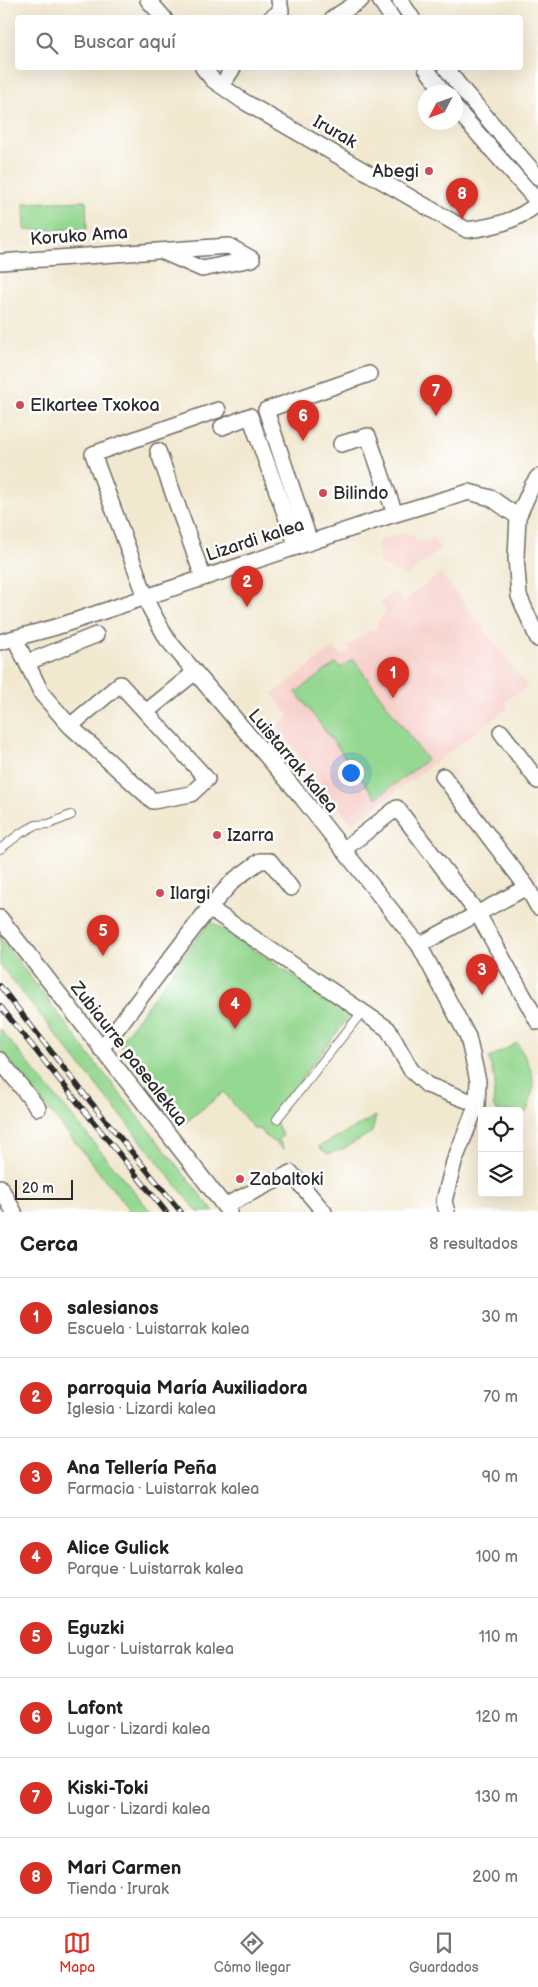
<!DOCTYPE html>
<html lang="es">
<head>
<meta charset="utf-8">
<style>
  body { margin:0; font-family:"Balsamiq Sans",sans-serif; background:#f2f2f2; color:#202124 }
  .controls { position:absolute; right:15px; bottom:15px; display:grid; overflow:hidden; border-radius:5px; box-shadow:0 5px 20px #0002 }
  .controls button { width:45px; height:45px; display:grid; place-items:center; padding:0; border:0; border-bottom:1px solid #e0e0e0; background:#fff; color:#202124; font:25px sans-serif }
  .compass { position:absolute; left:418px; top:85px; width:45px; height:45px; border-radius:50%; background:#fff; box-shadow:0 5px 20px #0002; rotate:229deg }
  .scale { position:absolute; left:15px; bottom:12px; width:58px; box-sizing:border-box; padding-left:5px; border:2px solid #2b2b2b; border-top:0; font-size:14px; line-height:18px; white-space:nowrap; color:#2b2b2b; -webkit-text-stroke:4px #fff; paint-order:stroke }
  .you { position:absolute; left:350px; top:772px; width:18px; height:18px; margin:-12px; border:4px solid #fff; border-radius:50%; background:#1a73e8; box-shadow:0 0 0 8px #1a73e833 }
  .badge { display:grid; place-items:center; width:32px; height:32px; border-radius:50%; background:#d93025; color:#fff; font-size:16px; font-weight:700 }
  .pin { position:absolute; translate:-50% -41px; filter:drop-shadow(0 1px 2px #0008) }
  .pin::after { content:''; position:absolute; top:26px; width:18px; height:15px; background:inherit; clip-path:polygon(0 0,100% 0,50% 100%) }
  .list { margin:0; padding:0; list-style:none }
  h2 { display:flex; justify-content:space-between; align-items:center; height:65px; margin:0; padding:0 20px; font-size:21px }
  h2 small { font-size:16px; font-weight:400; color:#757577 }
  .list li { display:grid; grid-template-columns:32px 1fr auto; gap:15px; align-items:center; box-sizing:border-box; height:80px; padding:0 20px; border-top:1px solid #e0e0e0 }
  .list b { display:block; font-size:19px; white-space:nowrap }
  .list p { margin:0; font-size:16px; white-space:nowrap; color:#757577 }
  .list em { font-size:16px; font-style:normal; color:#757577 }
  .icon { flex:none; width:28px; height:28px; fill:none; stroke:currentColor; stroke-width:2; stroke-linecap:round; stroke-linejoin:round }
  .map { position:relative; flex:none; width:538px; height:1212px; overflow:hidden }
  .search { position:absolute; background:#fff; box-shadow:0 5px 20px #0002; left:15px; right:15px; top:15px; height:55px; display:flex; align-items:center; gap:12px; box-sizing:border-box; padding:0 18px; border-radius:5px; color:#757577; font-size:19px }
  .sheet { height:705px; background:#fff }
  nav { display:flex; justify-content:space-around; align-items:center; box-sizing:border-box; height:70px; border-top:1px solid #e0e0e0; background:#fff; font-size:14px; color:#757577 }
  nav a { display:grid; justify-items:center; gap:2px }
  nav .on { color:#d93025 }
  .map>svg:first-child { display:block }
  .built { fill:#f7d0cb }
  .green { fill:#95d891; stroke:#60825e }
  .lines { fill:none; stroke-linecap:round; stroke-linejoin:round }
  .service-casing { stroke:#716d65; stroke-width:10 }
  .minor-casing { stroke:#716d65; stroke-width:18 }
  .service { stroke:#fff; stroke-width:8 }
  .minor { stroke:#fff; stroke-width:15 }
  .rail-casing { stroke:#2b2b2b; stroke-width:5.5 }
  .rail { stroke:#fff; stroke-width:4; stroke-dasharray:11; stroke-linecap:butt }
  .poi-dot { fill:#d1495b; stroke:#fff; stroke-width:2 }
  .labels { text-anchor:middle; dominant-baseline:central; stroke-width:5; stroke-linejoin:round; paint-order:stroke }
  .street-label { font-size:18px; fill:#2b2b2b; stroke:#fff }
  .poi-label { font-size:18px; fill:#2b2b2b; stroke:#fff; text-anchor:start }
</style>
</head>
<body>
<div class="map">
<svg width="538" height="1212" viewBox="0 0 538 1212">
  <rect width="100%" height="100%" fill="#fff"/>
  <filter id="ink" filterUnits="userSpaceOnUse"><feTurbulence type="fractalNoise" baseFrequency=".02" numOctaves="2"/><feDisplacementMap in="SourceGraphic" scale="10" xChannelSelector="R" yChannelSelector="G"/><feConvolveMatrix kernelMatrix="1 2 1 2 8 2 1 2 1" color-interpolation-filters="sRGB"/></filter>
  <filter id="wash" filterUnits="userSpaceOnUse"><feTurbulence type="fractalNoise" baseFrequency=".0096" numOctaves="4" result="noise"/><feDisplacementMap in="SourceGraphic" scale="20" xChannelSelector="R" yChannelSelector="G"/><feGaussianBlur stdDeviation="1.12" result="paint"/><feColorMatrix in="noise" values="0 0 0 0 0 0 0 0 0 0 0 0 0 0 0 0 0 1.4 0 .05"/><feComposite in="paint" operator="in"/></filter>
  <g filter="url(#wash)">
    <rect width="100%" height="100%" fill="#f2e8d0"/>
    <g class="built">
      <path d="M 405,532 L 427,544 L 433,539 L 441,549 L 407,576 L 380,564 L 377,543 L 383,539 Z"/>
      <path d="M 441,573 L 528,687 L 505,701 L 508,708 L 352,824 L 277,726 L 289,716 L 272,694 L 334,648 L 342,656 L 350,650 L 348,646 L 370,630 L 378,628 L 377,622 L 387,613 L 380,602 L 396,591 L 403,601 Z"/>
    </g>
    <g class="green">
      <path d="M 86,201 L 87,229 L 25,230 L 24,203 Z"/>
      <path d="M 353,659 L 427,760 L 376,798 L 296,692 L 336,663 L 340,668 Z"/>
      <path d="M 210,921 L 351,1014 L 273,1116 L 283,1136 L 278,1139 L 284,1149 L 263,1134 L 262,1130 L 254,1129 L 224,1092 L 182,1125 L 119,1044 Z"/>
      <path d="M 0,937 L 90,1056 L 214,1212 L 198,1212 L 0,965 Z"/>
      <path d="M 0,1029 L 9,1040 L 151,1212 L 131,1212 L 0,1049 Z"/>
      <path d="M 517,1043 C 529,1063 538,1078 530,1102 C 528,1109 526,1114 519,1118 L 519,1111 L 496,1111 L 493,1105 L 495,1082 L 489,1058 Z"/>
      <path d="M 376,1116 L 372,1132 L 343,1149 L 328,1154 L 318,1147 Z"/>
    </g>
  </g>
  <g filter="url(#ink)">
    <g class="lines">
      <defs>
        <g id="service">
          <path d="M 0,849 L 21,833 L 36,825 L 49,824 L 71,815"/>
          <path d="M 277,1119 L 362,1012"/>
        </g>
        <g id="minor">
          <path d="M 148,0 L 164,18"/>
          <path d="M 380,0 L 392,18"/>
          <path d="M 400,0 L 412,18"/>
          <path d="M 271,18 L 281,11 L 279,0"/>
          <path d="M 333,18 L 361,0"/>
          <path d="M 203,68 L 213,80 L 243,101 L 467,230 C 493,227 518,221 538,203"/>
          <path d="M 426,68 L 443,92"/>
          <path d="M 446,68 L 461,88 L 538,177"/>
          <path d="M 222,85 L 233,68"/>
          <path d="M 456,109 L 538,202"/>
          <path d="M 0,262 L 229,246 L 252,259 L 202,269 L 161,251"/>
          <path d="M 218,410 L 93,454 L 150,608 L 167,639 L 303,799 L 419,945 L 468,1037 L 478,1081 L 477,1104 L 454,1162 L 444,1201 L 447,1212"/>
          <path d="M 222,427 L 250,416 L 297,547"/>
          <path d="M 341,444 L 368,436 L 395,514"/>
          <path d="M 158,451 L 203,577"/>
          <path d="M 538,477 L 532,486 L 518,517 L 516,557 L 519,596 L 538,639"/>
          <path d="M 310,542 L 266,410 L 369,374"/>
          <path d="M 15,639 L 42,694 L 70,726 L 120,684 L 207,779 L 191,794 L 153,801 L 70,726"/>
          <path d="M 0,642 L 56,627 L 395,514 L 469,492 L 491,498 L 518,517"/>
          <path d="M 28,662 L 96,635"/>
          <path d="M 146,712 L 194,673"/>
          <path d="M 501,732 L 538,781"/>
          <path d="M 443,776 L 527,887 L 538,907"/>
          <path d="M 343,850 L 397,808 L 478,914 L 538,1022"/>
          <path d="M 209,908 L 388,1029 L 411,1070 L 427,1085 L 477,1104"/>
          <path d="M 0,918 L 229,1212"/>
          <path d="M 419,945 L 527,887"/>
          <path d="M 101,1049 L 209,908 L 234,880 L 260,861 L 270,861 L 291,888"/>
          <path d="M 0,1060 L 38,1108"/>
          <path d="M 0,1187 L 14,1212"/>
          <path d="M 224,1206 L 291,1173 L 324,1212"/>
        </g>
      </defs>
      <use href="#service" class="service-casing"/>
      <use href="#minor" class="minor-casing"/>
      <use href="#service" class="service"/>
      <use href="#minor" class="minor"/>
      <defs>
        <g id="rail">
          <path d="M 0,986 L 85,1095 L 181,1212"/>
          <path d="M 0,1006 L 166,1212"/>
        </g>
      </defs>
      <use href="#rail" class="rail-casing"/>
      <use href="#rail" class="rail"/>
    </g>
  </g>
  <g class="poi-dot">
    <circle cx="429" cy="171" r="5"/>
    <circle cx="20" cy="405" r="5"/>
    <circle cx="323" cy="493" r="5"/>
    <circle cx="217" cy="835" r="5"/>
    <circle cx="160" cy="893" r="5"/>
    <circle cx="240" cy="1179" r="5"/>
  </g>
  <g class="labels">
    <g class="street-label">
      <text transform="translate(335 132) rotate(30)">Irurak</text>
      <text transform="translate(79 236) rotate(-4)">Koruko Ama</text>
      <text transform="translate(255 540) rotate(-18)">Lizardi kalea</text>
      <text transform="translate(293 761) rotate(50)">Luistarrak kalea</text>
      <text transform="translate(129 1054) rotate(52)">Zubiaurre pasealekua</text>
    </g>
    <g class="poi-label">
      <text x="419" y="171" text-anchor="end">Abegi</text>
      <text x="30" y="405">Elkartee Txokoa</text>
      <text x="333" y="493">Bilindo</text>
      <text x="227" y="835">Izarra</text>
      <text x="170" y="893">Ilargi</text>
      <text x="250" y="1179">Zabaltoki</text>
    </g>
  </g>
</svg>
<div class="controls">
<button><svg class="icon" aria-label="locate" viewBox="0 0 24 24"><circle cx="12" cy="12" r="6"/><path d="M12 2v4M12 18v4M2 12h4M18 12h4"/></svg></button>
<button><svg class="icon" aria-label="layers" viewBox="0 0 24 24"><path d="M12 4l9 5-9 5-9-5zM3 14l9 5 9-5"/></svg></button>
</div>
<svg class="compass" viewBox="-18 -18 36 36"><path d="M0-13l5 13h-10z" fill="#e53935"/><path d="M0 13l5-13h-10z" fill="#757577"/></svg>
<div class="scale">20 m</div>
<div class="you"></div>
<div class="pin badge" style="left:393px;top:698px">1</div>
<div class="pin badge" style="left:247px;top:607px">2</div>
<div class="pin badge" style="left:482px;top:995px">3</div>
<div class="pin badge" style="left:235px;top:1029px">4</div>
<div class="pin badge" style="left:103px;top:956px">5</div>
<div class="pin badge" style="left:303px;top:441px">6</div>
<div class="pin badge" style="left:436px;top:416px">7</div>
<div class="pin badge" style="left:462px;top:219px">8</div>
<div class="search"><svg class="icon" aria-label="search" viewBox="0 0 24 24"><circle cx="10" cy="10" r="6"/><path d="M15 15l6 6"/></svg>Buscar aquí</div>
</div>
<section class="sheet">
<h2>Cerca<small>8 resultados</small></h2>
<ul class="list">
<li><span class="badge">1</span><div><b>salesianos</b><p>Escuela · Luistarrak kalea</p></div><em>30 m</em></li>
<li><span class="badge">2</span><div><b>parroquia María Auxiliadora</b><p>Iglesia · Lizardi kalea</p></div><em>70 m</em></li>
<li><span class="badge">3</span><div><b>Ana Tellería Peña</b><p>Farmacia · Luistarrak kalea</p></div><em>90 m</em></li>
<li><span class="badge">4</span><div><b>Alice Gulick</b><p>Parque · Luistarrak kalea</p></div><em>100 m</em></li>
<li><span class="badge">5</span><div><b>Eguzki</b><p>Lugar · Luistarrak kalea</p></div><em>110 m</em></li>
<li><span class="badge">6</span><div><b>Lafont</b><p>Lugar · Lizardi kalea</p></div><em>120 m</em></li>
<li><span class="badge">7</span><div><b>Kiski-Toki</b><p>Lugar · Lizardi kalea</p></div><em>130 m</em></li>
<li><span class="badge">8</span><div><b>Mari Carmen</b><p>Tienda · Irurak</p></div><em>200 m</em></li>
</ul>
</section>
<nav>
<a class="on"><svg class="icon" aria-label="map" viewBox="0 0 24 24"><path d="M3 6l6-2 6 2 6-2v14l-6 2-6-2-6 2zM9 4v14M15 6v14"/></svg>Mapa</a>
<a><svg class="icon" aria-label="directions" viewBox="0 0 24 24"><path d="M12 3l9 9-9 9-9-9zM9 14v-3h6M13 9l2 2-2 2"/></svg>Cómo llegar</a>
<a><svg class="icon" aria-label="saved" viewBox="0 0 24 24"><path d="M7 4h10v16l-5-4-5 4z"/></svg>Guardados</a>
</nav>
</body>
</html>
